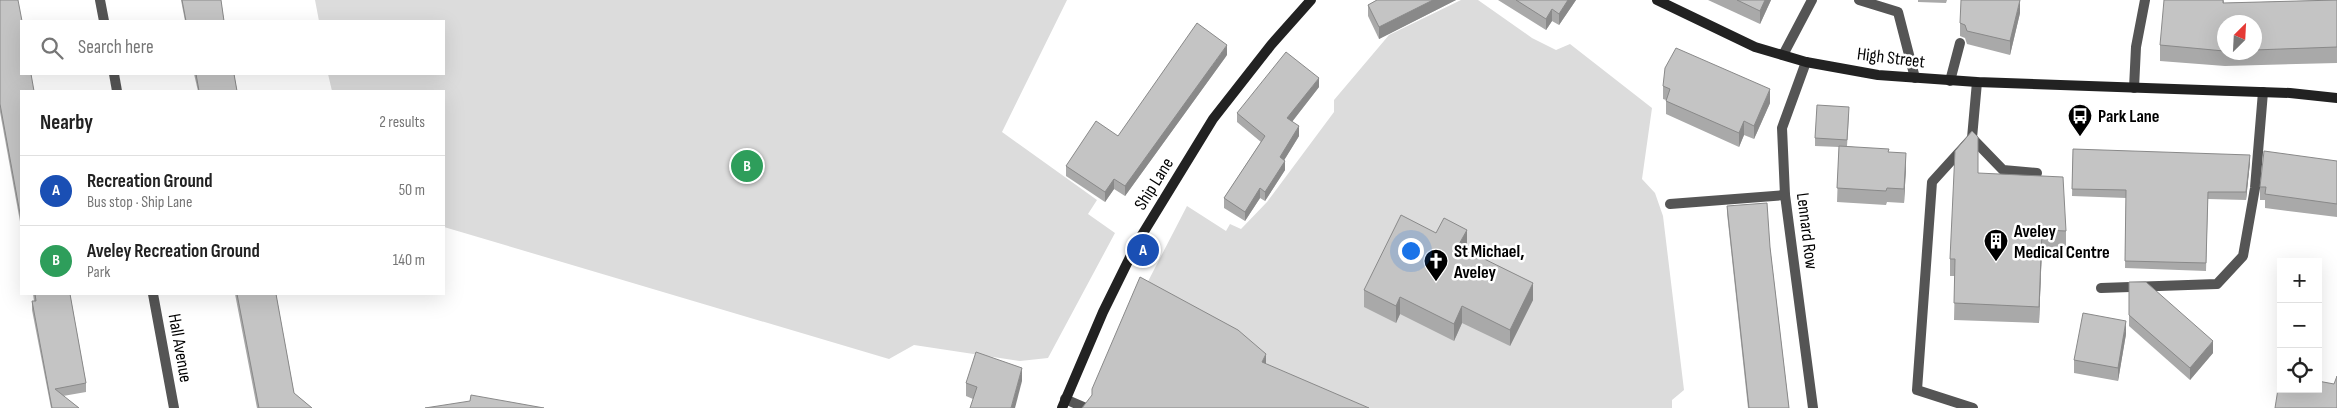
<!DOCTYPE html>
<html lang="en">
<head>
<meta charset="utf-8">
<style>
  body { margin:0; font-family:"Sofia Sans Condensed",sans-serif; background:#f6f6f6; color:#222 }
  .controls { position:absolute; right:15px; bottom:15px; display:grid; overflow:hidden; border-radius:0px; box-shadow:0 5px 20px #0002 }
  .controls button { width:45px; height:45px; display:grid; place-items:center; padding:0; border:0; border-bottom:1px solid #e0e0e0; background:#fff; color:#222; font:25px sans-serif }
  .compass { position:absolute; left:2217px; top:15px; width:45px; height:45px; border-radius:50%; background:#fff; box-shadow:0 5px 20px #0002; rotate:24deg }
  .you { position:absolute; left:1410px; top:250px; width:18px; height:18px; margin:-12px; border:4px solid #fff; border-radius:50%; background:#1a73e8; box-shadow:0 0 0 8px #1a73e833 }
  .badge { display:grid; place-items:center; width:32px; height:32px; border-radius:50%; background:#db2777; color:#fff; font-size:16px; font-weight:700 }
  .pin { position:absolute; translate:-50% -50%; border:2px solid #fff; box-shadow:0 1px 5px #0006 }
  .list { margin:0; padding:0; list-style:none }
  h2 { display:flex; justify-content:space-between; align-items:center; height:65px; margin:0; padding:0 20px; font-size:21px }
  h2 small { font-size:16px; font-weight:400; color:#767676 }
  .list li { display:grid; grid-template-columns:32px 1fr auto; gap:15px; align-items:center; box-sizing:border-box; height:70px; padding:0 20px; border-top:1px solid #e0e0e0 }
  .list b { display:block; font-size:19px; white-space:nowrap }
  .list p { margin:0; font-size:16px; white-space:nowrap; color:#767676 }
  .list em { font-size:16px; font-style:normal; color:#767676 }
  .icon { flex:none; width:28px; height:28px; fill:none; stroke:currentColor; stroke-width:2; stroke-linecap:round; stroke-linejoin:round }
  .map { position:relative; flex:none; width:2337px; height:408px; overflow:hidden }
  .search { position:absolute; background:#fff; box-shadow:0 5px 20px #0002; left:20px; top:20px; width:425px; height:55px; display:flex; align-items:center; gap:12px; box-sizing:border-box; padding:0 18px; border-radius:0px; color:#767676; font-size:19px }
  .panel { position:absolute; background:#fff; box-shadow:0 5px 20px #0002; left:20px; top:90px; width:425px; height:205px; border-radius:0px }
  .map>svg:first-child { display:block }
  .green { fill:#dcdcdc }
  .lines { fill:none; stroke-linecap:round; stroke-linejoin:round }
  .lane { stroke:#555; stroke-width:10 }
  .street { stroke:#555; stroke-width:10 }
  .secondary { stroke:#222; stroke-width:10 }
  .wall { fill:#a9a9a9; fill-rule:evenodd }
  .shaded-wall { fill:#898989 }
  .building { fill:#c4c4c4; stroke:#898989 }
  .labels { text-anchor:middle; dominant-baseline:central; stroke-width:5; stroke-linejoin:round; paint-order:stroke }
  .street-label { font-size:18px; fill:#000; stroke:#fff }
  .poi-label { font-size:18px; font-weight:bold; fill:#000; stroke:#fff; text-anchor:start }
</style>
</head>
<body>
<div class="map">
<svg width="2337" height="408" viewBox="0 0 2337 408">
  <rect width="100%" height="100%" fill="#fff"/>
  <g class="green">
    <path d="M 315,0 L 1067,0 L 1002,132 L 1097,200 L 1088,214 L 1115,233 L 1048,358 L 1020,361 L 914,345 L 889,359 L 444,227 L 444,91 L 332,91 L 328,74 L 444,74 L 444,21 L 319,21 Z"/>
    <path d="M 1461,0 L 1478,0 L 1532,38 L 1556,50 L 1570,44 L 1652,108 L 1642,179 L 1655,193 L 1663,216 L 1684,390 L 1672,400 L 1672,408 L 1351,408 L 1273,369 L 1235,337 L 1142,293 L 1187,206 L 1226,231 L 1230,224 L 1241,229 L 1267,202 L 1334,112 L 1334,100 L 1389,35 Z"/>
  </g>
  <g class="lines">
    <g class="lane">
      <path d="M 1859,0 L 1898,12 L 1915,78"/>
      <path d="M 1783,55 L 1812,0"/>
      <path d="M 1950,81 L 1960,43"/>
      <path d="M 2134,88 L 2136,47 L 2145,0"/>
      <path d="M 1972,138 L 2003,170 L 2037,173"/>
      <path d="M 1670,204 L 1785,195"/>
      <path d="M 2101,288 L 2217,284 L 2243,256 L 2255,188 L 2263,92"/>
      <path d="M 1065,399 L 1086,408"/>
      <path d="M 1973,408 L 1917,390 L 1932,182 L 1972,138 L 1977,82"/>
    </g>
    <g class="street">
      <path d="M 100,0 L 104,21"/>
      <path d="M 1806,62 L 1782,128 L 1785,195 L 1813,408"/>
      <path d="M 114,74 L 117,91"/>
      <path d="M 153,294 L 174,408"/>
    </g>
    <g class="secondary">
      <path d="M 1657,0 L 1755,47 L 1806,62 L 1878,75 L 1977,82 L 2290,93 L 2337,98"/>
      <path d="M 1062,408 L 1103,312 L 1137,243 L 1213,119 L 1271,45 L 1311,0"/>
    </g>
  </g>
  <g class="wall">
    <path d="M 0,0 L 21,91 L 21,227 L 0,112 Z"/>
    <path d="M 181,0 L 221,0 L 224,21 L 185,21 Z"/>
    <path d="M 1377,0 L 1456,0 L 1379,39 L 1368,16 L 1368,5 Z"/>
    <path d="M 1498,0 L 1576,0 L 1559,25 L 1552,21 L 1546,30 Z"/>
    <path d="M 1708,0 L 1771,0 L 1760,24 Z"/>
    <path d="M 1918,0 L 1947,0 L 1946,3 L 1918,2 Z"/>
    <path d="M 2224,0 L 2224,3 L 2337,0 L 2337,63 L 2225,66 L 2160,61 L 2160,45 ZM 2224,22 L 2254,22 L 2254,52 L 2224,52 Z"/>
    <path d="M 2020,13 L 2010,55 L 1967,44 L 1965,38 L 1960,36 L 1960,23 Z"/>
    <path d="M 1227,55 L 1125,196 L 1114,189 L 1105,202 L 1066,176 L 1066,166 L 1118,136 Z"/>
    <path d="M 194,74 L 234,74 L 237,91 L 198,91 Z"/>
    <path d="M 1663,86 L 1770,103 L 1754,139 L 1744,135 L 1739,147 L 1666,114 L 1666,100 L 1663,99 Z"/>
    <path d="M 1319,87 L 1292,122 L 1299,136 L 1284,160 L 1285,170 L 1265,201 L 1260,198 L 1245,221 L 1224,208 L 1224,198 L 1261,142 L 1237,122 L 1237,113 Z"/>
    <path d="M 1849,114 L 1847,146 L 1889,152 L 1906,167 L 1904,203 L 1887,202 L 1886,205 L 1837,202 L 1839,147 L 1815,146 L 1815,138 Z"/>
    <path d="M 2073,149 L 2250,162 L 2246,200 L 2208,199 L 2206,271 L 2125,268 L 2126,198 L 2072,196 Z"/>
    <path d="M 2337,161 L 2337,217 L 2265,208 L 2265,200 L 2260,200 L 2260,187 Z"/>
    <path d="M 1978,173 L 2066,231 L 2066,248 L 2042,247 L 2039,323 L 1954,320 L 1955,276 L 1950,276 L 1950,259 Z"/>
    <path d="M 1727,206 L 1770,247 L 1789,408 L 1748,408 L 1727,213 Z"/>
    <path d="M 1436,233 L 1467,247 L 1465,250 L 1533,300 L 1510,346 L 1462,323 L 1454,341 L 1400,314 L 1396,323 L 1364,307 L 1364,290 Z"/>
    <path d="M 2129,282 L 2213,353 L 2190,380 L 2129,326 Z"/>
    <path d="M 33,294 L 70,294 L 86,383 L 86,392 L 63,396 L 79,408 L 51,408 L 32,310 L 32,301 L 34,301 Z"/>
    <path d="M 235,294 L 276,294 L 294,393 L 312,408 L 257,408 Z"/>
    <path d="M 2126,334 L 2118,381 L 2074,373 L 2074,360 Z"/>
    <path d="M 1022,381 L 973,399 L 966,396 L 966,383 Z"/>
  </g>
  <g class="shaded-wall">
    <path d="M 1433,0 L 1456,0 L 1379,39 L 1379,27 Z"/>
    <path d="M 1568,0 L 1576,0 L 1559,25 L 1559,14 Z"/>
    <path d="M 1765,0 L 1771,0 L 1760,24 L 1760,11 Z"/>
    <path d="M 2020,0 L 2020,13 L 2010,55 L 2010,41 Z"/>
    <path d="M 1552,9 L 1552,21 L 1546,30 L 1546,19 Z"/>
    <path d="M 1227,45 L 1227,55 L 1125,196 L 1125,186 Z"/>
    <path d="M 1319,78 L 1319,87 L 1287,128 L 1287,118 Z"/>
    <path d="M 1770,89 L 1770,103 L 1754,139 L 1754,126 Z"/>
    <path d="M 1744,121 L 1744,135 L 1739,147 L 1739,133 Z"/>
    <path d="M 1299,126 L 1299,136 L 1280,167 L 1280,157 Z"/>
    <path d="M 1906,153 L 1906,167 L 1904,203 L 1904,189 Z"/>
    <path d="M 2250,155 L 2250,162 L 2246,200 L 2246,192 Z"/>
    <path d="M 1285,161 L 1285,170 L 1265,201 L 1265,192 Z"/>
    <path d="M 1114,179 L 1114,189 L 1105,202 L 1105,192 Z"/>
    <path d="M 1260,188 L 1260,198 L 1245,221 L 1245,212 Z"/>
    <path d="M 1467,230 L 1467,247 L 1458,263 L 1458,246 Z"/>
    <path d="M 2042,230 L 2042,247 L 2039,323 L 2039,307 Z"/>
    <path d="M 1533,283 L 1533,300 L 1510,346 L 1510,330 Z"/>
    <path d="M 1400,297 L 1400,314 L 1396,323 L 1396,306 Z"/>
    <path d="M 1462,306 L 1462,323 L 1454,341 L 1454,324 Z"/>
    <path d="M 2126,321 L 2126,334 L 2118,381 L 2118,368 Z"/>
    <path d="M 2213,341 L 2213,353 L 2190,380 L 2190,368 Z"/>
    <path d="M 1266,354 L 1266,370 L 1262,362 Z"/>
    <path d="M 1022,368 L 1022,381 L 1015,408 L 1011,408 Z"/>
  </g>
  <g class="building">
    <path d="M 0,0 L 18,0 L 22,21 L 21,74 L 31,74 L 34,91 L 21,91 L 21,219 L 0,104 Z"/>
    <path d="M 182,0 L 221,0 L 224,21 L 186,21 Z"/>
    <path d="M 1377,0 L 1433,0 L 1379,27 L 1368,5 Z"/>
    <path d="M 1516,0 L 1568,0 L 1559,14 L 1552,9 L 1546,19 Z"/>
    <path d="M 1737,0 L 1765,0 L 1760,11 Z"/>
    <path d="M 1961,0 L 2020,0 L 2010,41 L 1967,31 L 1965,25 L 1960,23 Z"/>
    <path d="M 2164,0 L 2223,0 L 2223,3 L 2337,0 L 2337,47 L 2254,50 L 2254,22 L 2224,22 L 2224,51 L 2160,45 Z"/>
    <path d="M 1197,23 L 1227,45 L 1125,186 L 1114,179 L 1105,192 L 1066,166 L 1096,121 L 1118,136 Z"/>
    <path d="M 1676,48 L 1770,89 L 1754,126 L 1744,121 L 1739,133 L 1666,101 L 1670,89 L 1663,86 L 1665,68 Z"/>
    <path d="M 1286,52 L 1319,78 L 1287,118 L 1299,126 L 1280,157 L 1285,161 L 1265,192 L 1260,188 L 1245,212 L 1224,198 L 1265,136 L 1237,113 Z"/>
    <path d="M 196,74 L 234,74 L 237,91 L 199,91 Z"/>
    <path d="M 1817,105 L 1849,107 L 1847,140 L 1815,138 Z"/>
    <path d="M 1972,131 L 1978,137 L 1978,173 L 2063,177 L 2066,231 L 2042,230 L 2039,307 L 1954,303 L 1955,259 L 1950,259 L 1955,151 Z"/>
    <path d="M 1839,146 L 1889,149 L 1888,152 L 1906,153 L 1904,189 L 1887,188 L 1886,191 L 1837,188 Z"/>
    <path d="M 2073,149 L 2250,155 L 2246,192 L 2208,192 L 2206,263 L 2125,261 L 2126,190 L 2072,189 Z"/>
    <path d="M 2264,151 L 2337,161 L 2337,204 L 2265,194 L 2266,187 L 2260,187 Z"/>
    <path d="M 1767,203 L 1770,247 L 1789,408 L 1749,408 L 1727,206 Z"/>
    <path d="M 1401,215 L 1436,233 L 1444,218 L 1467,230 L 1458,246 L 1533,283 L 1510,330 L 1462,306 L 1454,324 L 1400,297 L 1396,306 L 1364,290 Z"/>
    <path d="M 1140,277 L 1238,330 L 1266,354 L 1262,362 L 1369,408 L 1082,408 L 1092,395 L 1092,389 Z"/>
    <path d="M 2129,282 L 2146,282 L 2213,341 L 2190,368 L 2129,315 Z"/>
    <path d="M 35,294 L 70,294 L 86,383 L 55,389 L 79,408 L 52,408 L 32,301 L 36,301 Z"/>
    <path d="M 237,294 L 276,294 L 294,393 L 312,408 L 259,408 Z"/>
    <path d="M 2083,313 L 2126,321 L 2118,368 L 2074,360 Z"/>
    <path d="M 976,352 L 1022,368 L 1011,408 L 970,408 L 977,387 L 966,383 Z"/>
    <path d="M 2280,376 L 2281,376 L 2281,389 L 2318,389 L 2318,381 L 2334,384 L 2337,376 L 2337,408 L 2275,408 Z"/>
    <path d="M 471,395 L 544,408 L 425,408 L 470,401 Z"/>
  </g>
  <defs>
    <symbol id="bus-pin" viewBox="-11 -11 22 30"><path d="M0 17L-7.5 6A9.5 9.5 0 1 1 7.5 6Z" fill="#000" stroke="#fff"/><path d="M-5-6H5V4H4V6H2V4H-2V6H-4V4H-5ZM-3.5-4V0h7V-4ZM-3.5 1.2v1.5H-2V1.2ZM2 1.2v1.5H3.5V1.2Z" fill="#fff"/></symbol>
    <symbol id="building-pin" viewBox="-11 -11 22 30"><path d="M0 17L-7.5 6A9.5 9.5 0 1 1 7.5 6Z" fill="#000" stroke="#fff"/><path d="M-4-6H4V6H1V3H-1V6H-4ZM-2.5-4.3h1.7v1.8h-1.7ZM.8-4.3h1.7v1.8H.8ZM-2.5-1h1.7V.8h-1.7ZM.8-1h1.7V.8H.8Z" fill="#fff"/></symbol>
    <symbol id="church-pin" viewBox="-11 -11 22 30"><path d="M0 17L-7.5 6A9.5 9.5 0 1 1 7.5 6Z" fill="#000" stroke="#fff"/><path d="M-1.2-6h2.4v3.5h3.3v2.4h-3.3V6h-2.4V-.1h-3.3v-2.4h3.3Z" fill="#fff"/></symbol>
  </defs>
  <g fill-rule="evenodd">
    <use href="#bus-pin" x="2066" y="102" width="28" height="38"/>
    <use href="#building-pin" x="1982" y="227" width="28" height="38"/>
    <use href="#church-pin" x="1422" y="247" width="28" height="38"/>
  </g>
  <g class="labels">
    <g class="street-label">
      <text transform="translate(1891 58) rotate(7)">High Street</text>
      <text transform="translate(1154 184) rotate(-58)">Ship Lane</text>
      <text transform="translate(1807 231) rotate(83)">Lennard Row</text>
      <text transform="translate(180 348) rotate(80)">Hall Avenue</text>
    </g>
    <g class="poi-label">
      <text x="2098" y="116">Park Lane</text>
      <text x="2014" y="231">Aveley<tspan x="2014" dy="21">Medical Centre</tspan></text>
      <text x="1454" y="251">St Michael,<tspan x="1454" dy="21">Aveley</tspan></text>
    </g>
  </g>
</svg>
<div class="controls">
<button>+</button>
<button>−</button>
<button><svg class="icon" aria-label="locate" viewBox="0 0 24 24"><circle cx="12" cy="12" r="6"/><path d="M12 2v4M12 18v4M2 12h4M18 12h4"/></svg></button>
</div>
<svg class="compass" viewBox="-18 -18 36 36"><path d="M0-13l5 13h-10z" fill="#e53935"/><path d="M0 13l5-13h-10z" fill="#767676"/></svg>
<div class="you"></div>
<div class="pin badge" style="left:1143px;top:250px;background:#1a4fb4">A</div>
<div class="pin badge" style="left:747px;top:166px;background:#2e9e5b">B</div>
<div class="search"><svg class="icon" aria-label="search" viewBox="0 0 24 24"><circle cx="10" cy="10" r="6"/><path d="M15 15l6 6"/></svg>Search here</div>
<section class="panel">
<h2>Nearby<small>2 results</small></h2>
<ul class="list">
<li><span class="badge" style="background:#1a4fb4">A</span><div><b>Recreation Ground</b><p>Bus stop · Ship Lane</p></div><em>50 m</em></li>
<li><span class="badge" style="background:#2e9e5b">B</span><div><b>Aveley Recreation Ground</b><p>Park</p></div><em>140 m</em></li>
</ul>
</section>
</div>
</body>
</html>
